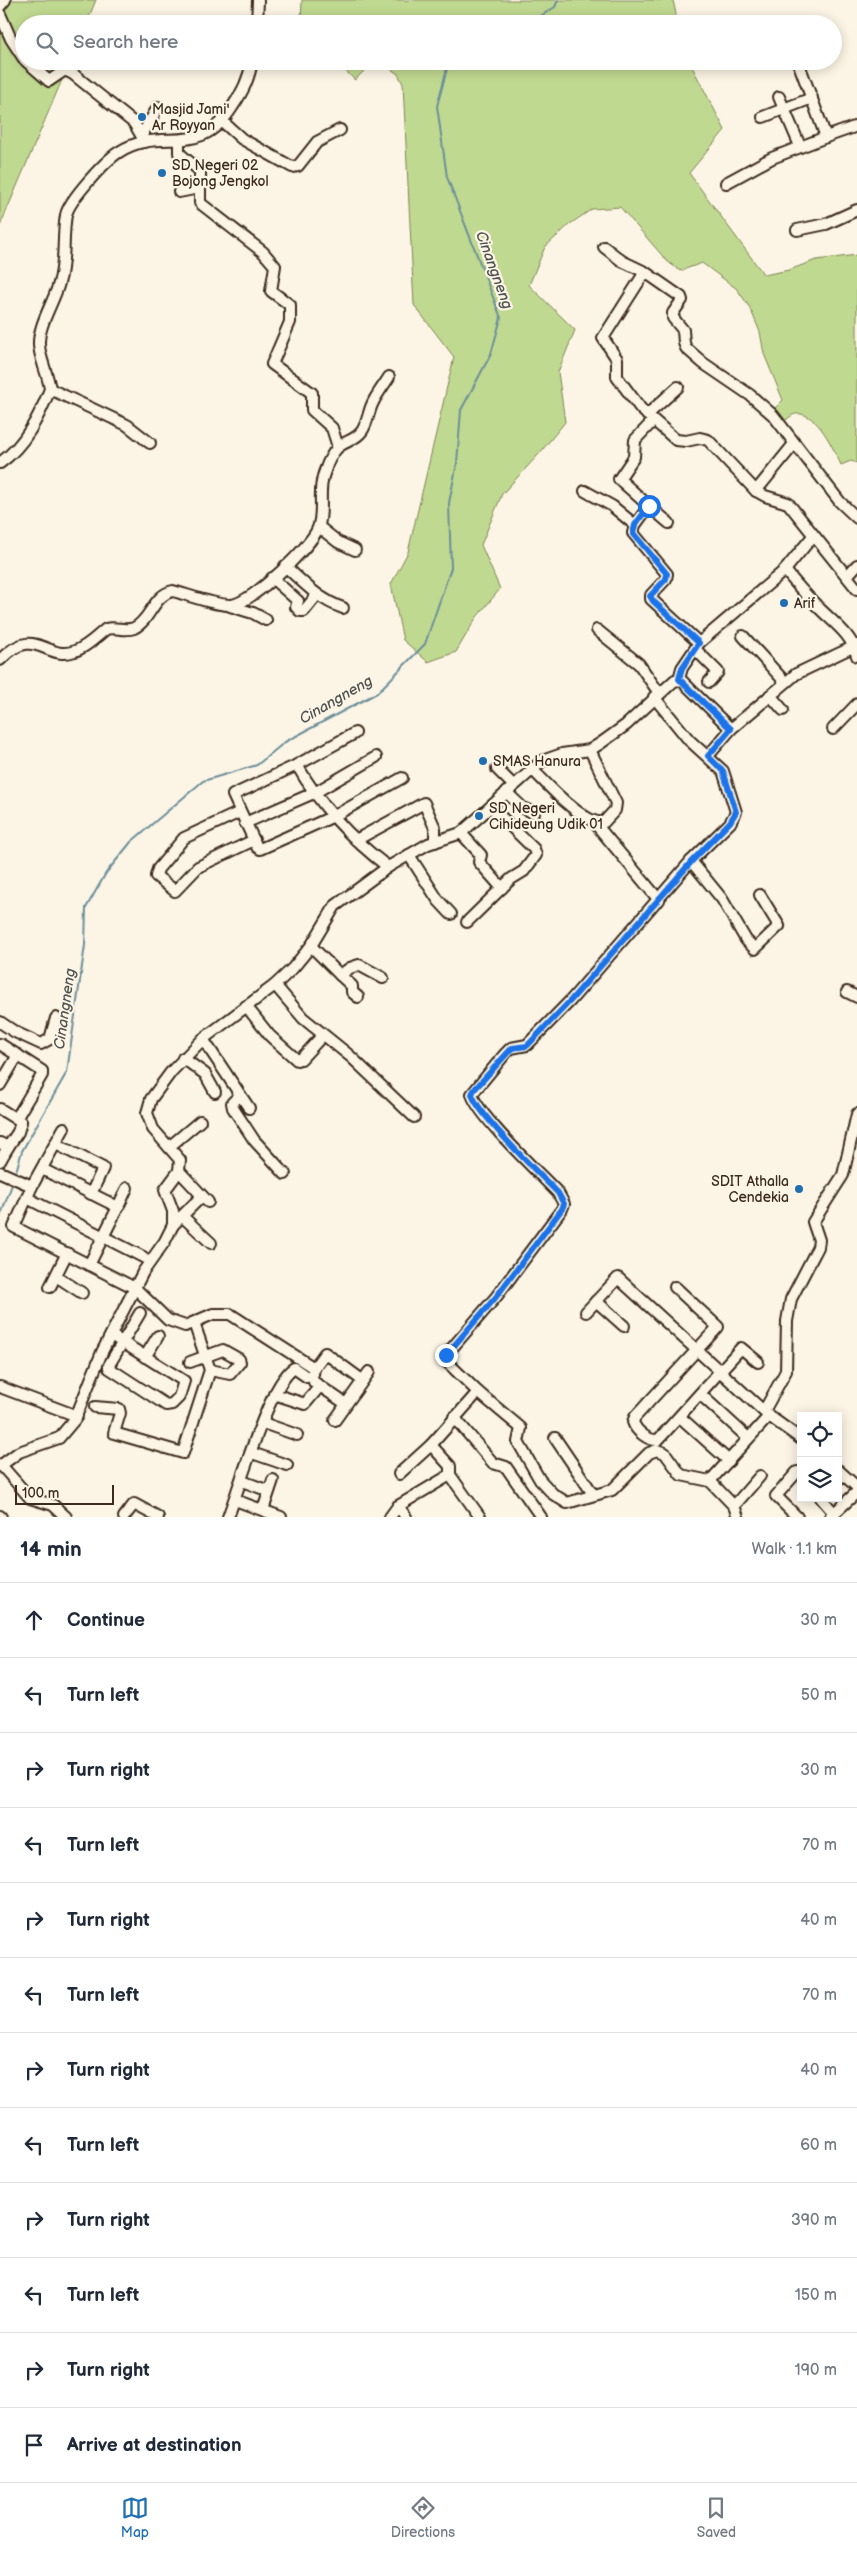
<!DOCTYPE html>
<html lang="en">
<head>
<meta charset="utf-8">
<style>
  body { margin:0; font-family:"Balsamiq Sans",sans-serif; background:#f6f6f7; color:#1f2937 }
  .controls { position:absolute; right:15px; bottom:15px; display:grid; overflow:hidden; border-radius:0px; box-shadow:0 2px 12px #0003 }
  .controls button { width:45px; height:45px; display:grid; place-items:center; padding:0; border:0; border-bottom:1px solid #e0e1e3; background:#fff; color:#1f2937; font:25px sans-serif }
  .scale { position:absolute; left:15px; bottom:12px; width:99px; box-sizing:border-box; padding-left:5px; border:2px solid #3b2a1e; border-top:0; font-size:14px; line-height:18px; white-space:nowrap; color:#3b2a1e; -webkit-text-stroke:4px #fcf5e5; paint-order:stroke }
  .stop { position:absolute; width:15px; height:15px; margin:-11px; border:4px solid #1a73e8; border-radius:50%; background:#fff }
  .stop.end { background:#1a73e8; border-color:#fff; box-shadow:0 1px 5px #0008 }
  .list { margin:0; padding:0; list-style:none }
  h2 { display:flex; justify-content:space-between; align-items:center; height:65px; margin:0; padding:0 20px; font-size:21px }
  h2 small { font-size:16px; font-weight:400; color:#747a83 }
  .list li { display:grid; grid-template-columns:32px 1fr auto; gap:15px; align-items:center; box-sizing:border-box; height:75px; padding:0 20px; border-top:1px solid #e0e1e3 }
  .list b { display:block; font-size:19px; white-space:nowrap }
  .list em { font-size:16px; font-style:normal; color:#747a83 }
  .icon { flex:none; width:28px; height:28px; fill:none; stroke:currentColor; stroke-width:2; stroke-linecap:round; stroke-linejoin:round }
  .map { position:relative; flex:none; width:857px; height:1517px; overflow:hidden }
  .search { position:absolute; background:#fff; box-shadow:0 2px 12px #0003; left:15px; right:15px; top:15px; height:55px; display:flex; align-items:center; gap:12px; box-sizing:border-box; padding:0 18px; border-radius:28px; color:#747a83; font-size:19px }
  .sheet { height:965px; background:#fff }
  nav { display:flex; justify-content:space-around; align-items:center; box-sizing:border-box; height:70px; border-top:1px solid #e0e1e3; background:#fff; font-size:14px; color:#747a83 }
  nav a { display:grid; justify-items:center; gap:2px }
  nav .on { color:#1f6fb2 }
  .map>svg:first-child { display:block }
  .green { fill:#c0d990; stroke:#7e8257 }
  .lines { fill:none; stroke-linecap:round; stroke-linejoin:round }
  .stream { stroke:#6c8f9a; stroke-width:2 }
  .minor-casing { stroke:#3b2a1e; stroke-width:14 }
  .minor { stroke:#fcf5e5; stroke-width:10 }
  .route { stroke:#1a73e8; stroke-width:6 }
  .poi-dot { fill:#1f6fb2; stroke:#fcf5e5; stroke-width:2 }
  .labels { text-anchor:middle; dominant-baseline:central; stroke-width:4.5; stroke-linejoin:round; paint-order:stroke }
  .poi-label { font-size:14px; fill:#3b2a1e; stroke:#fcf5e5; text-anchor:start }
  .water-label { font-size:15px; font-style:italic; fill:#4f5452; stroke:#fcf5e5 }
</style>
</head>
<body>
<div class="map">
<svg width="857" height="1517" viewBox="0 0 857 1517">
  <rect width="100%" height="100%" fill="#fcf5e5"/>
  <filter id="ink" filterUnits="userSpaceOnUse"><feTurbulence type="fractalNoise" baseFrequency=".02" numOctaves="2"/><feDisplacementMap in="SourceGraphic" scale="10" xChannelSelector="R" yChannelSelector="G"/><feConvolveMatrix kernelMatrix="1 2 1 2 8 2 1 2 1" color-interpolation-filters="sRGB"/></filter>
  <g filter="url(#ink)">
    <g class="green">
      <path d="M 0,0 L 96,0 L 86,24 L 24,24 L 24,61 L 70,61 L 0,226 Z"/>
      <path d="M 302,0 L 673,0 L 678,24 L 301,24 Z"/>
      <path d="M 335,61 L 374,61 L 355,80 Z"/>
      <path d="M 379,61 L 689,61 L 725,130 L 689,173 L 764,275 L 789,270 L 816,260 L 857,255 L 857,463 L 851,461 L 841,465 C 834,450 817,410 795,414 C 792,415 787,419 785,421 L 774,409 L 783,400 L 764,354 L 760,332 L 750,308 L 737,289 L 702,263 L 680,271 L 667,261 L 620,207 L 592,209 L 570,224 L 545,247 L 529,285 L 575,330 L 558,372 L 565,422 L 539,454 L 502,494 L 481,545 L 500,589 L 476,618 L 456,652 L 428,662 L 403,640 L 391,584 L 408,552 L 454,357 L 414,305 L 403,84 L 398,74 Z"/>
    </g>
    <g class="lines">
      <g class="stream">
        <path d="M 528,24 L 555,7 L 558,0"/>
        <path d="M 15,1175 L 22,1151 L 67,1072 L 85,945 L 86,908 L 106,873 L 131,842 L 203,781 L 257,765 L 285,742 L 377,693 L 425,644 L 451,568 L 449,503 L 457,463 L 461,410 L 491,354 L 501,318 L 447,177 L 437,106 L 449,61"/>
        <path d="M 0,1217 L 13,1182"/>
      </g>
      <defs>
        <g id="minor">
          <path d="M 0,6 L 5,0"/>
          <path d="M 0,14 L 11,39 L 24,59"/>
          <path d="M 257,24 L 258,0"/>
          <path d="M 26,61 L 49,81 L 65,70 L 73,74 L 134,123 L 145,142"/>
          <path d="M 800,67 L 826,137 L 857,126"/>
          <path d="M 779,97 L 800,146"/>
          <path d="M 763,117 L 812,98"/>
          <path d="M 223,122 L 242,139 L 292,167 L 298,166 L 317,142 L 340,130"/>
          <path d="M 142,135 L 158,107"/>
          <path d="M 179,140 L 179,153 L 200,171 L 200,203 L 263,252 L 275,266 L 271,291 L 290,305 L 290,322 L 272,364 L 312,393 L 312,410 L 332,428 L 338,447"/>
          <path d="M 726,183 L 772,158 L 826,137"/>
          <path d="M 179,192 L 199,188"/>
          <path d="M 797,230 L 826,224 L 857,210"/>
          <path d="M 604,247 L 622,261 L 645,272"/>
          <path d="M 50,389 L 127,425 L 150,443"/>
          <path d="M 647,415 L 678,387"/>
          <path d="M 653,421 L 635,440 L 634,457 L 619,479 L 649,506 L 635,525 L 633,533 L 667,574 L 666,579 L 651,595 L 651,599 L 699,643 L 682,668 L 679,679"/>
          <path d="M 0,463 C 25,445 39,417 50,389 C 48,374 40,360 39,345 C 38,325 54,302 59,283 C 66,261 62,238 66,215 C 69,200 106,160 119,152 C 163,124 198,162 233,106 C 243,91 249,79 252,61"/>
          <path d="M 585,491 L 612,506 L 635,525"/>
          <path d="M 756,491 L 794,444"/>
          <path d="M 649,506 L 669,523"/>
          <path d="M 857,518 L 840,502 L 773,415 L 750,395 L 703,363 L 686,348 L 684,343 L 683,330 L 673,318 L 673,313 L 682,300 L 681,297 L 645,272 L 603,338 L 617,359 L 617,377 L 641,409 L 676,440 L 686,441 L 700,438 L 708,440 L 756,491 L 765,496 L 788,503 L 857,589"/>
          <path d="M 319,527 L 338,542 L 355,550"/>
          <path d="M 285,566 C 303,582 319,600 343,608"/>
          <path d="M 785,570 C 795,583 807,596 819,608 C 834,623 852,635 857,656"/>
          <path d="M 847,576 L 857,565"/>
          <path d="M 272,578 L 298,601 L 296,607 L 300,611 L 304,611 L 317,595"/>
          <path d="M 230,606 L 253,613 L 266,620"/>
          <path d="M 597,630 L 639,664 L 659,693"/>
          <path d="M 743,636 L 785,682"/>
          <path d="M 699,643 L 785,570 L 813,536"/>
          <path d="M 696,650 L 718,672 L 709,682"/>
          <path d="M 0,660 C 36,623 45,662 75,651 C 87,647 96,637 106,629 C 116,626 124,632 134,628 C 151,620 153,595 173,591 C 188,595 217,606 232,605 C 252,602 311,547 318,528 C 325,510 316,490 326,468 C 328,462 333,453 337,448 C 344,441 355,441 362,431 C 367,424 368,415 371,407 C 375,396 383,387 389,377"/>
          <path d="M 770,695 L 783,710"/>
          <path d="M 833,729 L 857,704"/>
          <path d="M 355,733 L 297,765 C 319,804 352,840 388,867"/>
          <path d="M 708,756 L 731,729"/>
          <path d="M 297,765 L 233,795 L 257,847 L 260,849 L 334,816 L 402,778"/>
          <path d="M 497,769 L 513,785"/>
          <path d="M 532,769 C 546,783 584,826 604,822 L 615,810 L 616,803 L 590,750"/>
          <path d="M 506,792 L 523,808 L 534,813"/>
          <path d="M 240,812 L 184,838 L 158,869 L 156,876 L 175,891 L 198,867 L 254,840"/>
          <path d="M 594,822 L 659,900"/>
          <path d="M 245,823 L 316,792 L 376,757"/>
          <path d="M 461,833 L 481,855 L 479,862 L 502,888"/>
          <path d="M 356,840 L 424,803 L 435,828 L 435,842"/>
          <path d="M 409,855 L 438,900 L 451,914"/>
          <path d="M 691,861 L 722,899 L 746,940 L 755,949 L 779,926 L 760,895"/>
          <path d="M 467,922 L 511,879 L 524,871 L 536,855 L 534,849 L 491,807"/>
          <path d="M 311,946 L 340,975 L 350,968 L 359,965 L 383,978"/>
          <path d="M 340,975 L 352,986 L 352,992 L 358,997"/>
          <path d="M 275,985 L 303,1018 L 350,1056 L 414,1117"/>
          <path d="M 847,992 L 857,997"/>
          <path d="M 246,1006 L 270,1036 L 297,1060"/>
          <path d="M 0,1022 L 15,1032 L 41,1044 L 50,1039 L 56,1018"/>
          <path d="M 203,1039 L 249,1108"/>
          <path d="M 0,1044 L 42,1071 L 42,1075 L 16,1119"/>
          <path d="M 183,1058 L 205,1074 L 215,1092"/>
          <path d="M 301,1059 L 323,1035"/>
          <path d="M 0,1085 L 18,1055"/>
          <path d="M 240,1095 L 232,1103 L 233,1108 L 254,1140 L 285,1174"/>
          <path d="M 0,1109 L 21,1122 L 18,1132 L 8,1147 L 0,1143"/>
          <path d="M 56,1144 L 103,1168 L 91,1194"/>
          <path d="M 169,1147 L 200,1121"/>
          <path d="M 0,1161 L 8,1147"/>
          <path d="M 42,1169 L 118,1207 L 89,1265"/>
          <path d="M 179,1171 L 208,1202"/>
          <path d="M 0,1172 L 32,1186 L 14,1227 L 135,1288 L 168,1320 L 185,1326 L 213,1314 L 230,1314 L 314,1368 L 313,1374 L 307,1377 L 294,1368 C 269,1384 240,1486 228,1517"/>
          <path d="M 32,1186 L 64,1128"/>
          <path d="M 27,1198 L 143,1257"/>
          <path d="M 118,1207 L 127,1188"/>
          <path d="M 182,1216 L 211,1243"/>
          <path d="M 173,1225 L 202,1196"/>
          <path d="M 56,1276 L 82,1293"/>
          <path d="M 50,1287 L 67,1253"/>
          <path d="M 675,1287 L 718,1327 L 635,1417 L 633,1422 C 636,1431 648,1441 658,1440 L 741,1348 L 758,1362"/>
          <path d="M 596,1301 L 624,1326"/>
          <path d="M 586,1312 L 618,1278 L 769,1416 L 801,1439"/>
          <path d="M 111,1335 L 184,1381 L 179,1397 L 172,1404 L 166,1405 L 109,1368 L 109,1365 L 140,1313"/>
          <path d="M 145,1357 L 158,1336"/>
          <path d="M 190,1362 L 223,1350 L 239,1359 L 240,1362 L 230,1374 L 210,1370"/>
          <path d="M 314,1368 L 325,1353 L 362,1380"/>
          <path d="M 314,1382 L 346,1404"/>
          <path d="M 0,1387 L 77,1416"/>
          <path d="M 478,1392 L 447,1362 L 446,1355 L 496,1297 L 562,1209 L 564,1204 L 558,1193 C 541,1175 477,1115 472,1094 L 505,1054 L 511,1048 L 527,1045 L 571,1000 L 691,861 L 730,823 L 736,812 L 723,771 L 689,740 L 654,697"/>
          <path d="M 274,1394 L 305,1404 L 320,1386"/>
          <path d="M 700,1394 L 748,1438"/>
          <path d="M 95,1407 L 119,1409 L 120,1413 L 114,1433 L 183,1453 L 210,1370 L 194,1323"/>
          <path d="M 764,1411 L 786,1371 L 787,1321 L 791,1299 L 818,1247 L 819,1240 L 813,1222 L 843,1175 L 857,1114"/>
          <path d="M 454,1417 L 493,1463 L 506,1467 L 541,1517"/>
          <path d="M 680,1417 L 729,1461"/>
          <path d="M 335,1420 L 369,1372"/>
          <path d="M 263,1423 L 297,1435"/>
          <path d="M 555,1438 L 593,1494"/>
          <path d="M 252,1453 L 287,1465"/>
          <path d="M 1,1465 L 30,1498 L 53,1505 L 66,1517"/>
          <path d="M 0,1466 L 19,1452 L 59,1438 L 75,1419 L 102,1352 L 143,1272 L 165,1241 L 173,1225 L 173,1211 L 165,1190 L 179,1171 L 180,1160 L 153,1129 L 147,1113 L 151,1099 L 171,1072 L 203,1039 L 275,985 L 293,968 L 311,946 L 335,906 L 388,867 L 428,844 L 461,833 L 542,761 L 562,754 L 590,750 L 601,743 L 626,725 L 675,680 L 682,681 L 731,729 L 796,674 L 857,645"/>
          <path d="M 838,1470 L 857,1487"/>
          <path d="M 797,1472 L 776,1496 L 797,1517"/>
          <path d="M 399,1474 L 431,1445"/>
          <path d="M 450,1475 L 480,1517"/>
          <path d="M 242,1481 L 269,1491"/>
          <path d="M 710,1481 L 769,1416"/>
          <path d="M 821,1498 L 834,1513"/>
          <path d="M 235,1500 L 281,1517"/>
          <path d="M 398,1506 L 406,1517"/>
          <path d="M 734,1506 L 760,1476"/>
          <path d="M 263,1510 L 273,1480"/>
          <path d="M 0,1516 L 1,1517"/>
          <path d="M 124,1517 L 134,1504 L 158,1517"/>
          <path d="M 390,1517 L 398,1506 L 450,1475 L 450,1466 L 431,1445 L 478,1392 L 521,1428 L 518,1442 L 540,1480 L 553,1494 L 567,1503 L 612,1490 L 649,1453 L 657,1450 L 665,1453 L 681,1475 L 710,1481 L 734,1506 L 738,1517"/>
          <path d="M 830,1517 L 857,1492"/>
        </g>
      </defs>
      <use href="#minor" class="minor-casing"/>
      <use href="#minor" class="minor"/>
    </g>
  </g>
  <g class="lines" filter="url(#ink)">
    <path class="route" d="M 446,1355 L 496,1297 L 562,1209 L 564,1204 L 558,1193 C 541,1176 477,1114 472,1094 L 474,1090 L 512,1048 L 527,1046 L 571,1000 L 692,861 L 730,822 L 736,812 L 723,771 L 708,756 L 731,729 L 679,679 L 682,668 L 699,643 L 653,601 L 650,596 L 666,579 L 667,574 L 633,533 L 635,525 L 649,506"/>
  </g>
  <g class="poi-dot">
    <circle cx="142" cy="117" r="5"/>
    <circle cx="162" cy="173" r="5"/>
    <circle cx="784" cy="603" r="5"/>
    <circle cx="483" cy="761" r="5"/>
    <circle cx="479" cy="816" r="5"/>
    <circle cx="799" cy="1189" r="5"/>
  </g>
  <g class="labels">
    <g class="poi-label">
      <text x="152" y="109">Masjid Jami'<tspan x="152" dy="16">Ar Royyan</tspan></text>
      <text x="172" y="165">SD Negeri 02<tspan x="172" dy="16">Bojong Jengkol</tspan></text>
      <text x="794" y="603">Arif</text>
      <text x="493" y="761">SMAS Hanura</text>
      <text x="489" y="808">SD Negeri<tspan x="489" dy="16">Cihideung Udik 01</tspan></text>
      <text x="789" y="1181" text-anchor="end">SDIT Athalla<tspan x="789" dy="16">Cendekia</tspan></text>
    </g>
    <g class="water-label">
      <text transform="translate(494 270) rotate(70)">Cinangneng</text>
      <text transform="translate(336 700) rotate(-30)">Cinangneng</text>
      <text transform="translate(65 1009) rotate(-82)">Cinangneng</text>
    </g>
  </g>
</svg>
<div class="controls">
<button><svg class="icon" aria-label="locate" viewBox="0 0 24 24"><circle cx="12" cy="12" r="6"/><path d="M12 2v4M12 18v4M2 12h4M18 12h4"/></svg></button>
<button><svg class="icon" aria-label="layers" viewBox="0 0 24 24"><path d="M12 4l9 5-9 5-9-5zM3 14l9 5 9-5"/></svg></button>
</div>
<div class="scale">100 m</div>
<div class="stop" style="left:649px;top:506px"></div>
<div class="stop end" style="left:446px;top:1355px"></div>
<div class="search"><svg class="icon" aria-label="search" viewBox="0 0 24 24"><circle cx="10" cy="10" r="6"/><path d="M15 15l6 6"/></svg>Search here</div>
</div>
<section class="sheet">
<h2>14 min<small>Walk · 1.1 km</small></h2>
<ul class="list">
<li><svg class="icon" aria-label="ahead" viewBox="0 0 24 24"><path d="M12 20V5M6 11l6-6 6 6"/></svg><div><b>Continue</b></div><em>30 m</em></li>
<li><svg class="icon" aria-label="left" viewBox="0 0 24 24"><path d="M17 20v-9H6M10 6l-5 5 5 5"/></svg><div><b>Turn left</b></div><em>50 m</em></li>
<li><svg class="icon" aria-label="right" viewBox="0 0 24 24"><path d="M7 20v-9h11M14 6l5 5-5 5"/></svg><div><b>Turn right</b></div><em>30 m</em></li>
<li><svg class="icon" aria-label="left" viewBox="0 0 24 24"><path d="M17 20v-9H6M10 6l-5 5 5 5"/></svg><div><b>Turn left</b></div><em>70 m</em></li>
<li><svg class="icon" aria-label="right" viewBox="0 0 24 24"><path d="M7 20v-9h11M14 6l5 5-5 5"/></svg><div><b>Turn right</b></div><em>40 m</em></li>
<li><svg class="icon" aria-label="left" viewBox="0 0 24 24"><path d="M17 20v-9H6M10 6l-5 5 5 5"/></svg><div><b>Turn left</b></div><em>70 m</em></li>
<li><svg class="icon" aria-label="right" viewBox="0 0 24 24"><path d="M7 20v-9h11M14 6l5 5-5 5"/></svg><div><b>Turn right</b></div><em>40 m</em></li>
<li><svg class="icon" aria-label="left" viewBox="0 0 24 24"><path d="M17 20v-9H6M10 6l-5 5 5 5"/></svg><div><b>Turn left</b></div><em>60 m</em></li>
<li><svg class="icon" aria-label="right" viewBox="0 0 24 24"><path d="M7 20v-9h11M14 6l5 5-5 5"/></svg><div><b>Turn right</b></div><em>390 m</em></li>
<li><svg class="icon" aria-label="left" viewBox="0 0 24 24"><path d="M17 20v-9H6M10 6l-5 5 5 5"/></svg><div><b>Turn left</b></div><em>150 m</em></li>
<li><svg class="icon" aria-label="right" viewBox="0 0 24 24"><path d="M7 20v-9h11M14 6l5 5-5 5"/></svg><div><b>Turn right</b></div><em>190 m</em></li>
<li><svg class="icon" aria-label="arrive" viewBox="0 0 24 24"><path d="M6 21V4h12l-3 4 3 4H6"/></svg><div><b>Arrive at destination</b></div></li>
</ul>
</section>
<nav>
<a class="on"><svg class="icon" aria-label="map" viewBox="0 0 24 24"><path d="M3 6l6-2 6 2 6-2v14l-6 2-6-2-6 2zM9 4v14M15 6v14"/></svg>Map</a>
<a><svg class="icon" aria-label="directions" viewBox="0 0 24 24"><path d="M12 3l9 9-9 9-9-9zM9 14v-3h6M13 9l2 2-2 2"/></svg>Directions</a>
<a><svg class="icon" aria-label="saved" viewBox="0 0 24 24"><path d="M7 4h10v16l-5-4-5 4z"/></svg>Saved</a>
</nav>
</body>
</html>
